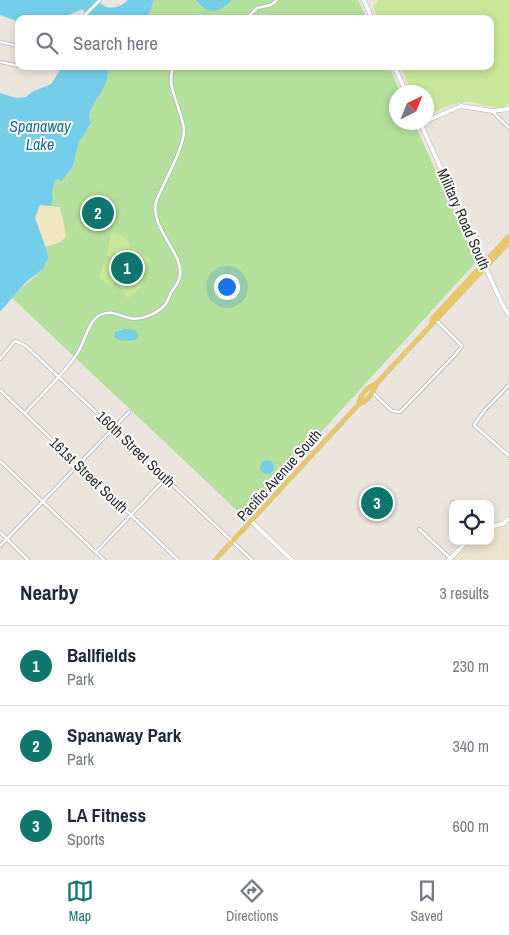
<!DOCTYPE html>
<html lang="en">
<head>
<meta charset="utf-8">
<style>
  body { margin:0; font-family:"Archivo Narrow",sans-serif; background:#f6f6f7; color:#1f2937 }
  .controls { position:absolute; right:15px; bottom:15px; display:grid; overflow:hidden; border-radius:10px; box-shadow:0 2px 8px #0003 }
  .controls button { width:45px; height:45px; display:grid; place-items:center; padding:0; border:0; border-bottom:1px solid #e0e1e3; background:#fff; color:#1f2937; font:25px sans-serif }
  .compass { position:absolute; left:389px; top:85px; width:45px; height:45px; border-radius:50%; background:#fff; box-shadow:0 2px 8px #0003; rotate:43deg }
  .you { position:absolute; left:226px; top:286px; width:18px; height:18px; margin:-12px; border:4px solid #fff; border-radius:50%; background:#1a73e8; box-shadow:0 0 0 8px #1a73e833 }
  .badge { display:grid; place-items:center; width:32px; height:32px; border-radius:50%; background:#0f766e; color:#fff; font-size:16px; font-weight:700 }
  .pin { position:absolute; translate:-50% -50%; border:2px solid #fff; box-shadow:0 1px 5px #0006 }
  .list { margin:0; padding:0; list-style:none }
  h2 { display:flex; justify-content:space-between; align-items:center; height:65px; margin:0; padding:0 20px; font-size:21px }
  h2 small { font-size:16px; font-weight:400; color:#747a83 }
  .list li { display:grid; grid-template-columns:32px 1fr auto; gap:15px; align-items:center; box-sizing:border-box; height:80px; padding:0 20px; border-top:1px solid #e0e1e3 }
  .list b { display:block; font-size:19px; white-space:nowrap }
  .list p { margin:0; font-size:16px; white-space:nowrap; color:#747a83 }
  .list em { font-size:16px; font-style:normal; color:#747a83 }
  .icon { flex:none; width:28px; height:28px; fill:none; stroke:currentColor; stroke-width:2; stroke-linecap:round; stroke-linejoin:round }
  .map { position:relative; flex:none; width:509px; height:560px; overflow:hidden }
  .search { position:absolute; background:#fff; box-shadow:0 2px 8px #0003; left:15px; right:15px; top:15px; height:55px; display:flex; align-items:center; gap:12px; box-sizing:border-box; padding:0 18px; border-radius:10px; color:#747a83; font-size:19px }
  .sheet { height:305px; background:#fff }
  nav { display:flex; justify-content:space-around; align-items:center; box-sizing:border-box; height:70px; border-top:1px solid #e0e1e3; background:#fff; font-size:14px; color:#747a83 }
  nav a { display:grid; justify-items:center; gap:2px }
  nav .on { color:#0f766e }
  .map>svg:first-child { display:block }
  .education { fill:#ede2cd }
  .green { fill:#b5e09c }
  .sand { fill:#f0e7c1 }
  .pitch { fill:#c8e798 }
  .water { fill:#74ceea }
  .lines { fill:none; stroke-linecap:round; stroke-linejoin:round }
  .street-casing { stroke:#b1b4be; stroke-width:4 }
  .secondary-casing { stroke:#b1b4be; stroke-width:5 }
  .primary-casing { stroke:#c4c4c4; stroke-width:5 }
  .street { stroke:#fff; stroke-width:2.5 }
  .secondary { stroke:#fff; stroke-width:4 }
  .primary { stroke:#ebc763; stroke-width:4 }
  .labels { text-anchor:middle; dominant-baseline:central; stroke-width:4; stroke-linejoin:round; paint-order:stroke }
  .street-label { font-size:15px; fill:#2b2b2b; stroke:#fff }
  .water-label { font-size:16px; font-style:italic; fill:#136d96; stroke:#fff }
</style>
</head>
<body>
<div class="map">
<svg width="509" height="560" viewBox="0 0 509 560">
  <rect width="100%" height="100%" fill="#ece5dd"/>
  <path class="education" d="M 508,527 L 509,560 L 454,560 L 471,541 L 490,541 L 490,530 Z"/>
  <g class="green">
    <path d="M 154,0 L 358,0 L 367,19 L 147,19 Z"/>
    <path d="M 109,66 L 124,66 L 125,68 L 132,66 L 389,66 L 400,92 L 396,92 L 396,122 L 414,123 L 477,261 L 244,517 L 11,297 C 20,287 49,270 47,257 C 45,244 39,230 35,218 L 36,215 L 53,199 L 52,191 L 56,179 L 62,180 L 73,166 L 79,142 L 91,123 C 84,108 109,88 107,68 Z"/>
  </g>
  <path class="sand" d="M 40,205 L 60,207 L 66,236 L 61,242 L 45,247 L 35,218 Z"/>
  <g class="pitch">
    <path d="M 379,0 L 509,0 L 509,104 C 498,112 483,104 471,102 C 456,100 440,110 427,116 L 426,92 L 412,92 L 400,66 L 490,66 L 490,19 L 378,19 L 373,7 Z"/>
    <path d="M 113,233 C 123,234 130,239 131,249 L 133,248 L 149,258 L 150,261 L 140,276 L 144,285 L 129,297 L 127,297 L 117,283 L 108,284 L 99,278 L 105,260 L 107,259 L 124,265 L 124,259 L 108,256 L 107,254 L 111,234 Z"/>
  </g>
  <g class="water">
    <path d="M 0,0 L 99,0 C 104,12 121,8 128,0 L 154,0 L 147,19 L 89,19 L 87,14 L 82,9 L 61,19 L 19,19 L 19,22 L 0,15 Z"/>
    <path d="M 196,0 L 232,0 C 218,14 208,15 196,0 Z"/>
    <path d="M 63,66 L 109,66 L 107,68 C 113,87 83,107 91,123 L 79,142 L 73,166 L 62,181 L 56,179 L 52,191 L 53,199 L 51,206 L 40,205 L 35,218 L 47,251 L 48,258 L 43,269 L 26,282 L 0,312 L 0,93 L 16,98 L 26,97 L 32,92 L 51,84 Z"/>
    <path d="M 125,329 L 135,330 L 138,335 L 137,339 C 132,342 119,341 114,337 L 115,332 Z"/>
    <circle cx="267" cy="467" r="7"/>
  </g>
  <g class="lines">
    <defs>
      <g id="street">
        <path d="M 81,19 L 100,0"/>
        <path d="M 246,19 L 257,8 L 271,5 L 277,0"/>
        <path d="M 0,42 L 19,46"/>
        <path d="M 0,62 L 19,66"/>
        <path d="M 22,66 L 34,66"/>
        <path d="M 493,112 L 509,128"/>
        <path d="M 0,359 L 15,341 L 26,346 L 252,560"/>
        <path d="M 509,385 L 484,411 L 474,425 L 509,456"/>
        <path d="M 0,390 L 178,560"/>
        <path d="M 372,392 L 392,411 L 400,412 L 455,355 L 462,346 L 437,321"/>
        <path d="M 25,413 C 41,395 64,374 77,354 C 85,342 88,321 100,315 C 111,309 119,316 129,318 C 140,321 156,314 164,306 C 167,303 169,297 171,293 C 174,287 179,283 180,276 C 184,253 150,229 156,202 C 163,183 184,149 184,130 C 183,110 164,85 174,66"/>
        <path d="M 0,461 L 104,560"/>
        <path d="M 452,502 L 454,504"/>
        <path d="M 419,529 L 450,558"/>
        <path d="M 0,532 L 28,560"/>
        <path d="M 0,546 L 129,412"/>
        <path d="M 96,552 L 166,478"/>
      </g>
      <g id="secondary">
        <path d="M 364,0 L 372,19"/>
        <path d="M 394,66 L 406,92"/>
        <path d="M 426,121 L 461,106 L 492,111 L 509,109"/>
        <path d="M 420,122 L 502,304 L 509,315"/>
        <path d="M 252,522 L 292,560"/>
        <path d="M 490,527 L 502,524 L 509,519"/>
        <path d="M 449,560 L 467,541"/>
      </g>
      <g id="primary">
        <path d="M 432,324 L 432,319 L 509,236"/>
        <path d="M 359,404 C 359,397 368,386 376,384 L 509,242"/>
        <path d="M 215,560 L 359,404 C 366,402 375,392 376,384"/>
      </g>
    </defs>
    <use href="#street" class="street-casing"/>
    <use href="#secondary" class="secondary-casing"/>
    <use href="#primary" class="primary-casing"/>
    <use href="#street" class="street"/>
    <use href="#secondary" class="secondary"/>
    <use href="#primary" class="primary"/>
  </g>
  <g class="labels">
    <g class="street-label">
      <text transform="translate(464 219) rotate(66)">Military Road South</text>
      <text transform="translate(136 449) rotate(44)">160th Street South</text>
      <text transform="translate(89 475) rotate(44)">161st Street South</text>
      <text transform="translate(279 475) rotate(-48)">Pacific Avenue South</text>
    </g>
    <g class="water-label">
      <text x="40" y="126">Spanaway<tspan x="40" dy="18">Lake</tspan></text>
    </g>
  </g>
</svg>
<div class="controls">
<button><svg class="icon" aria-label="locate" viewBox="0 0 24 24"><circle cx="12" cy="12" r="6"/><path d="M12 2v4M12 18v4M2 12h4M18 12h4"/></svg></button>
</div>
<svg class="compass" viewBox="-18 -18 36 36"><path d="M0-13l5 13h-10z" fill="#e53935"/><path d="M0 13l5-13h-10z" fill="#747a83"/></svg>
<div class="you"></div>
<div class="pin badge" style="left:127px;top:268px">1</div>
<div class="pin badge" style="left:98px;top:213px">2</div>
<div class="pin badge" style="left:377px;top:503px">3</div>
<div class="search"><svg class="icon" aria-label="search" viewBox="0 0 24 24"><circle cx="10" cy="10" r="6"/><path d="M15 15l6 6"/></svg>Search here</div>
</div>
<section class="sheet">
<h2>Nearby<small>3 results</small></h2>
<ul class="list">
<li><span class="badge">1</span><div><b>Ballfields</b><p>Park</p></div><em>230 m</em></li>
<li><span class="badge">2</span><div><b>Spanaway Park</b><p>Park</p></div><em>340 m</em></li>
<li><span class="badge">3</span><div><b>LA Fitness</b><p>Sports</p></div><em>600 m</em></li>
</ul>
</section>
<nav>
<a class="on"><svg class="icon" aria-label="map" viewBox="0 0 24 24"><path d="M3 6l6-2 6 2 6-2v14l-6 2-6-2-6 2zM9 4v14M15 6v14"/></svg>Map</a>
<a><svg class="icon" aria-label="directions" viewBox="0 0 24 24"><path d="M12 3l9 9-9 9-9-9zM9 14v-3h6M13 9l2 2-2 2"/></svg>Directions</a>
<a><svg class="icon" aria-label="saved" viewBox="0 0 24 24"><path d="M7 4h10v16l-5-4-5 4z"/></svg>Saved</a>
</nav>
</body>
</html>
